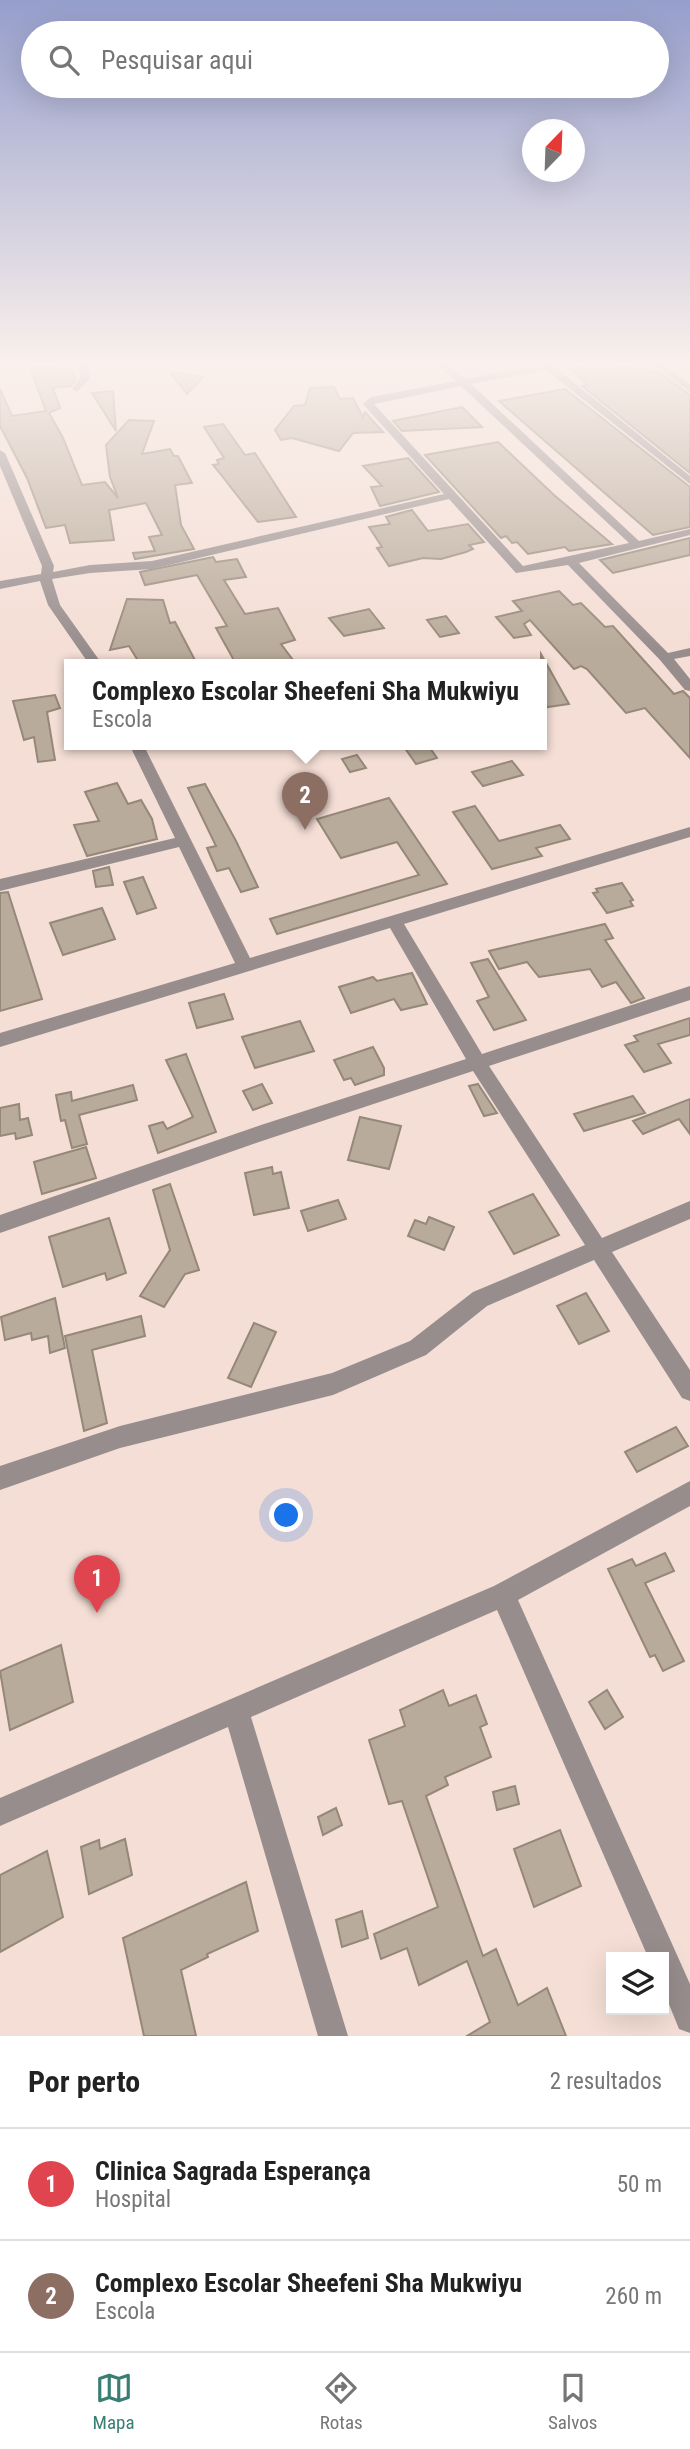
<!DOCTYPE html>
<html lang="pt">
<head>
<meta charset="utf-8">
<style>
  body { margin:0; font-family:"Roboto Condensed",sans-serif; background:#f2f2f2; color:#222 }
  .controls { position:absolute; right:21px; bottom:21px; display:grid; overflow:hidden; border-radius:0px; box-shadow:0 7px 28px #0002 }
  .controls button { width:63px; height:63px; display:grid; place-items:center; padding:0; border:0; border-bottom:2px solid #e0e0e0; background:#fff; color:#222; font:35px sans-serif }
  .compass { position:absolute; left:522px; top:119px; width:63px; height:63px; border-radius:50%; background:#fff; box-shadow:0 7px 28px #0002; rotate:23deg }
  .you { position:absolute; left:287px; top:1516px; width:24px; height:24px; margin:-18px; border:5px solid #fff; border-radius:50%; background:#1a73e8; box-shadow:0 0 0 10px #1a73e833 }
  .badge { display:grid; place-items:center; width:46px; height:46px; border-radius:50%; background:#397e72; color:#fff; font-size:23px; font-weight:700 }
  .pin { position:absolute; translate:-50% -58px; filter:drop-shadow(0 2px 4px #0008) }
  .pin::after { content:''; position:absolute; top:37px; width:24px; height:21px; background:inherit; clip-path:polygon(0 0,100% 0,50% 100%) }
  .popup { position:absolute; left:64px; top:659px; width:483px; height:91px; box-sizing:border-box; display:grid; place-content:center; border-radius:0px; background:#fff; filter:drop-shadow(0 2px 5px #0005); font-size:23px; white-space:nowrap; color:#767676 }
  .popup b { font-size:26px; color:#222 }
  .popup::after { content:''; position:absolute; left:50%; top:100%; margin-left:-14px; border:14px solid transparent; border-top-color:#fff }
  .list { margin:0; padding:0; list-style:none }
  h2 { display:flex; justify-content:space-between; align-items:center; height:91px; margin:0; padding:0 28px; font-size:30px }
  h2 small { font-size:23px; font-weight:400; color:#767676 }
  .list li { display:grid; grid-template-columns:46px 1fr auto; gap:21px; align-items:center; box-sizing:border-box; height:112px; padding:0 28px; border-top:2px solid #e0e0e0 }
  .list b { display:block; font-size:26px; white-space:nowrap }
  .list p { margin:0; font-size:23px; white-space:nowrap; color:#767676 }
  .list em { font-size:23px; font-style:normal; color:#767676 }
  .icon { flex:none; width:38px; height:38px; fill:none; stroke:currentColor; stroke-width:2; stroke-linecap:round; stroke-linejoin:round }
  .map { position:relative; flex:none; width:690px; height:2036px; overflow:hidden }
  .search { position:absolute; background:#fff; box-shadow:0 7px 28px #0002; left:21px; right:21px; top:21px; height:77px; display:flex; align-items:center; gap:18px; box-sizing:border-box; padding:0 24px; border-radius:38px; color:#767676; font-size:26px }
  .sheet { height:315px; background:#fff }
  nav { display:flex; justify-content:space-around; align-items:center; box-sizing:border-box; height:98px; border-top:2px solid #e0e0e0; background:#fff; font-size:19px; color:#767676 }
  nav a { display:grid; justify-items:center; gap:4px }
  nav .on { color:#397e72 }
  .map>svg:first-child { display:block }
  .building { fill:#b9ab9b; stroke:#958879; stroke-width:2 }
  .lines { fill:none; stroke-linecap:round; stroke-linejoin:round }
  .minor { fill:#978d8d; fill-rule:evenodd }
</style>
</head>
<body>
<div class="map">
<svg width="690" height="2036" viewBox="0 0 690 2036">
  <rect width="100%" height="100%" fill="#f4ded5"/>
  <g class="building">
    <path d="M 600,364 L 659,372 L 690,395 L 690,473 L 582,386 L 587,385 L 571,369 Z"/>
    <path d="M 71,366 L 76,379 L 71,386 L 53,388 L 60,408 L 49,413 L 63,438 L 82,485 L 105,482 L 118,498 L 110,477 L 106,445 L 129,420 L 154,421 L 142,454 L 170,449 L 174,456 L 178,456 L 192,483 L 175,485 L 181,525 L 194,549 L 135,559 L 133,553 L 155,551 L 149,537 L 162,535 L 146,503 L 109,510 L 114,540 L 70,543 L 65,525 L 46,528 L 27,478 L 0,426 L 0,389 L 12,416 L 46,411 L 30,368 Z"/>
    <path d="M 170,372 L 203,377 L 187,394 Z"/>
    <path d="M 334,387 L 340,399 L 353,398 L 363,417 L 365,412 L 383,432 L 353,433 L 339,451 L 292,438 L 281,440 L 275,430 L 294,406 L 305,405 L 310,388 Z"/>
    <path d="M 565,389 L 690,487 L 690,527 L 653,535 L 499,401 Z"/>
    <path d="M 113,391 L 116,431 L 92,393 Z"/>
    <path d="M 462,407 L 482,427 L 402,431 L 393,421 Z"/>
    <path d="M 223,424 L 245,455 L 255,453 L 296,517 L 258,522 L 222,476 L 213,465 L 219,464 L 217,460 L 224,458 L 204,427 Z"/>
    <path d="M 498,442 L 554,495 L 612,544 L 569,551 L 565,547 L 528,554 L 517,542 L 512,543 L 506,536 L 501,538 L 425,455 Z"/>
    <path d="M 408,458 L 439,492 L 380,506 L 371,487 L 382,486 L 363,466 Z"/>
    <path d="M 412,510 L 428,531 L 468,524 L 484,542 L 469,545 L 473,549 L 466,552 L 441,559 L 423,558 L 389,566 L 377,548 L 382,547 L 369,527 L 390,524 L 386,517 Z"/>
    <path d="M 690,538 L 690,555 L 613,573 L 600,560 Z"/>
    <path d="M 213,557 L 216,562 L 237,559 L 246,577 L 224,580 L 245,614 L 278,608 L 295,640 L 281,644 L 296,664 L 236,664 L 216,628 L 227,626 L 197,575 L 145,585 L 140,572 Z"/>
    <path d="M 559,591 L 573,605 L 581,603 L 605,627 L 613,626 L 674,694 L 683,691 L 690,698 L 690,758 L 645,708 L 626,713 L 587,669 L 581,666 L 574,669 L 530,620 L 524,624 L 531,635 L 514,638 L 496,617 L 522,611 L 513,601 Z"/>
    <path d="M 127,599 L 163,600 L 170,623 L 175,622 L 197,664 L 140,664 L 129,646 L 110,650 Z"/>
    <path d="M 369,609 L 384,628 L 344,636 L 329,618 Z"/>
    <path d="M 446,616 L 459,633 L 440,637 L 427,620 Z"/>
    <path d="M 541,654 L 569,704 L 541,708 Z"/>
    <path d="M 55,695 L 60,708 L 47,712 L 55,760 L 38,762 L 34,737 L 24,740 L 13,701 Z"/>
    <path d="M 402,744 L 427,744 L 437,758 L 416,764 Z"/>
    <path d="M 357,755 L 366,768 L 350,772 L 342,759 Z"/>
    <path d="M 512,761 L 523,775 L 483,786 L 472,772 Z"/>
    <path d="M 117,783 L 128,804 L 141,800 L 152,819 L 157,839 L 87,856 L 74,825 L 99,821 L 85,792 Z"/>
    <path d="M 205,784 L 236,841 L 258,887 L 241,892 L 229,868 L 217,871 L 207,848 L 216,846 L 188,788 Z"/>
    <path d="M 389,798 L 447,884 L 277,934 L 270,919 L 419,875 L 397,842 L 341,858 L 317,819 Z"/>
    <path d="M 475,806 L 499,841 L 560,825 L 570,839 L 536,848 L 542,856 L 492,869 L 453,812 Z"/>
    <path d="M 109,867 L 113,885 L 96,887 L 93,871 Z"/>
    <path d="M 143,877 L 156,908 L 137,914 L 124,882 Z"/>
    <path d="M 622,883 L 633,900 L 630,901 L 633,906 L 607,913 L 593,893 L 598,892 L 596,889 Z"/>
    <path d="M 8,892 L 42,999 L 0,1011 L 0,893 Z"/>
    <path d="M 102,908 L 115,939 L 63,955 L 50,923 Z"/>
    <path d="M 605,924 L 613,938 L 605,940 L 644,998 L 631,1003 L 616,982 L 602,987 L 590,969 L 539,977 L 527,962 L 499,969 L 489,951 Z"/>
    <path d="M 488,959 L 526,1020 L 494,1030 L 477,1001 L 489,997 L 471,963 Z"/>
    <path d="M 412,973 L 427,1004 L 401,1010 L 394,999 L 351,1013 L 339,987 L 373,977 L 377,981 Z"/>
    <path d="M 224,994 L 233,1019 L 197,1028 L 189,1003 Z"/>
    <path d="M 690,1018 L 690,1035 L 658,1044 L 671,1063 L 644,1072 L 625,1045 L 638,1041 L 634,1036 Z"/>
    <path d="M 300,1021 L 314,1051 L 255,1068 L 242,1037 Z"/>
    <path d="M 373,1047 L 384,1068 L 384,1075 L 355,1085 L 351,1078 L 344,1080 L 334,1060 Z"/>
    <path d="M 186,1054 L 216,1132 L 158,1153 L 149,1126 L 163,1122 L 167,1129 L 193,1117 L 166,1060 Z"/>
    <path d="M 262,1084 L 272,1103 L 253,1110 L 243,1091 Z"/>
    <path d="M 478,1084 L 497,1113 L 484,1116 L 469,1086 Z"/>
    <path d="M 133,1085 L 137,1100 L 79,1115 L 87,1144 L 72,1148 L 65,1120 L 61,1121 L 56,1095 L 71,1092 L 72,1101 Z"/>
    <path d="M 633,1096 L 645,1113 L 584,1131 L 574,1114 Z"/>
    <path d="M 690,1099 L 690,1134 L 679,1119 L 643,1134 L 633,1121 Z"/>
    <path d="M 19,1104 L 20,1120 L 28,1118 L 32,1135 L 16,1139 L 15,1133 L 0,1136 L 0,1108 Z"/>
    <path d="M 360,1117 L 401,1126 L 389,1169 L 348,1160 Z"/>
    <path d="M 86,1147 L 96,1178 L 42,1194 L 34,1162 Z"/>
    <path d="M 272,1167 L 273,1174 L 281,1172 L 289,1208 L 254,1215 L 245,1173 Z"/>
    <path d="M 170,1184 L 199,1270 L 185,1274 L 164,1307 L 140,1296 L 170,1250 L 153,1190 Z"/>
    <path d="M 533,1194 L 559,1235 L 514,1254 L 489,1212 Z"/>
    <path d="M 338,1200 L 346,1219 L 308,1231 L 301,1211 Z"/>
    <path d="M 429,1217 L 454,1227 L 444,1250 L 408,1236 L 415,1220 L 426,1224 Z"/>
    <path d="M 109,1218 L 126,1273 L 107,1280 L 105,1273 L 63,1287 L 49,1237 Z"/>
    <path d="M 586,1293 L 609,1331 L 579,1344 L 557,1306 Z"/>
    <path d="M 55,1298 L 65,1348 L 50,1353 L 48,1336 L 32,1340 L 31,1333 L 5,1340 L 1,1317 Z"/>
    <path d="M 141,1316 L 145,1336 L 92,1350 L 107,1423 L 84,1431 L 65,1336 Z"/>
    <path d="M 254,1323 L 276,1332 L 251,1387 L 228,1378 Z"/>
    <path d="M 676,1427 L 688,1446 L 637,1472 L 625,1452 Z"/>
    <path d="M 665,1553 L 674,1571 L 645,1583 L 684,1661 L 663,1671 L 655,1655 L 650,1657 L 608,1569 L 632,1559 L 636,1566 Z"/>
    <path d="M 61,1645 L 73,1702 L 10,1730 L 0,1671 Z"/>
    <path d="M 443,1690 L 449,1706 L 476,1695 L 487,1724 L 480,1727 L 491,1757 L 445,1777 L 448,1785 L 426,1796 L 483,1956 L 496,1949 L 518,2005 L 547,1988 L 566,2036 L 467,2036 L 490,2022 L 467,1961 L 419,1985 L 407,1948 L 381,1959 L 374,1934 L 438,1907 L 402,1801 L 389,1804 L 369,1740 L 405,1726 L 400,1710 Z"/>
    <path d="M 607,1690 L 623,1717 L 605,1729 L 589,1702 Z"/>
    <path d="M 515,1786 L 519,1804 L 497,1810 L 493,1792 Z"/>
    <path d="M 336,1808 L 342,1825 L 323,1835 L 318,1817 Z"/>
    <path d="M 560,1830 L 581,1886 L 534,1907 L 514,1849 Z"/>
    <path d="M 125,1839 L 132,1875 L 89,1894 L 81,1847 L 99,1840 L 100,1849 Z"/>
    <path d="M 47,1851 L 63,1917 L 0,1952 L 0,1875 Z"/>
    <path d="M 246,1882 L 258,1931 L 207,1954 L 208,1957 L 181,1970 L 196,2036 L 144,2036 L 123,1938 Z"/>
    <path d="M 362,1911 L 368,1938 L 342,1947 L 336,1920 Z"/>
  </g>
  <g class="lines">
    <g class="minor">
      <path d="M 79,364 L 89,364 L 90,378 L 77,392 L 72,389 L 80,378 Z"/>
      <path d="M 436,364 L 446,364 L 465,379 L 544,364 L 565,364 L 556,368 L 690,476 L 690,484 L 546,370 L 471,384 L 639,541 L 690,529 L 690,535 L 579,563 L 668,653 L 690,648 L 690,656 L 674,659 L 690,679 L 690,691 L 685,690 L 660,660 L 568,565 L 516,573 L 449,499 L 152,569 L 90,573 L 52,579 L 60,605 L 102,664 L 89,664 L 48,605 L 40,581 L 0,589 L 0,581 L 41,574 L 42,566 L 0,466 L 0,450 L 5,453 L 54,566 L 53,572 L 90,565 L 152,561 L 444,494 L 363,404 L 371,397 L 456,381 ZM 461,386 L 629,543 L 523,566 L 374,404 Z"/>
      <path d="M 652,364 L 663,364 L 690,384 L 690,392 Z"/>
      <path d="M 129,744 L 143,744 L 250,958 L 690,827 L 690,837 L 404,924 L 482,1054 L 690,986 L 690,1000 L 489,1066 L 602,1238 L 690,1201 L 690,1219 L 612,1252 L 690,1370 L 690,1401 L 682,1398 L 594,1260 L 487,1306 L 426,1355 L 333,1395 L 120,1448 L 0,1490 L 0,1466 L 120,1426 L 332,1373 L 410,1341 L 473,1292 L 585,1245 L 473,1071 L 262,1141 L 0,1233 L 0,1215 L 261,1125 L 466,1059 L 390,928 L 0,1047 L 0,1033 L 235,963 L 179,847 L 0,891 L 0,879 L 175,838 Z"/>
      <path d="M 690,1481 L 690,1506 L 518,1600 L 690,1984 L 690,2033 L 679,2029 L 664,1992 L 664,1957 L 648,1957 L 497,1610 L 251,1717 L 348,2036 L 318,2036 L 228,1727 L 0,1826 L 0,1798 L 494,1586 Z"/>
    </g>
  </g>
  <linearGradient id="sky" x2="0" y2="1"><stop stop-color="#969ecb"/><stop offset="0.56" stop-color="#faf0ec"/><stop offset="1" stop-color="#faf0ec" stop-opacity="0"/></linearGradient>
  <rect width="690" height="649" fill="url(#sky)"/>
</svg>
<div class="controls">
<button><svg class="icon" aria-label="layers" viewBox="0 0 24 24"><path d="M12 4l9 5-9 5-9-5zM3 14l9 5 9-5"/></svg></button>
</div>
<svg class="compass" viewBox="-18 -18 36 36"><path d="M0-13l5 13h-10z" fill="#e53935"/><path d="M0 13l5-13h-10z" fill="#767676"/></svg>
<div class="you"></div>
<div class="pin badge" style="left:97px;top:1613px;background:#e0444e">1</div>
<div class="pin badge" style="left:305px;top:830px;background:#8d6e63">2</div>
<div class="popup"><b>Complexo Escolar Sheefeni Sha Mukwiyu</b>Escola</div>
<div class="search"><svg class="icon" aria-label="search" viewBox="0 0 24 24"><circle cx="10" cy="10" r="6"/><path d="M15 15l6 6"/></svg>Pesquisar aqui</div>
</div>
<section class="sheet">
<h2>Por perto<small>2 resultados</small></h2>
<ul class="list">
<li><span class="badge" style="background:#e0444e">1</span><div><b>Clinica Sagrada Esperança</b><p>Hospital</p></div><em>50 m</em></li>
<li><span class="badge" style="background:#8d6e63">2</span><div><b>Complexo Escolar Sheefeni Sha Mukwiyu</b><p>Escola</p></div><em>260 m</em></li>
</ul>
</section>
<nav>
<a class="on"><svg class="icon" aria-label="map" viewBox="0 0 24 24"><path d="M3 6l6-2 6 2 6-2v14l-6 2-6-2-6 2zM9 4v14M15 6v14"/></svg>Mapa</a>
<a><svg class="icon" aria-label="directions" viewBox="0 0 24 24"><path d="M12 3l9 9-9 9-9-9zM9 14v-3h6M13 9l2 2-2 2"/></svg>Rotas</a>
<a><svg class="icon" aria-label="saved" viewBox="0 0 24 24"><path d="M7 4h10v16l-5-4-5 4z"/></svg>Salvos</a>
</nav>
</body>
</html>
